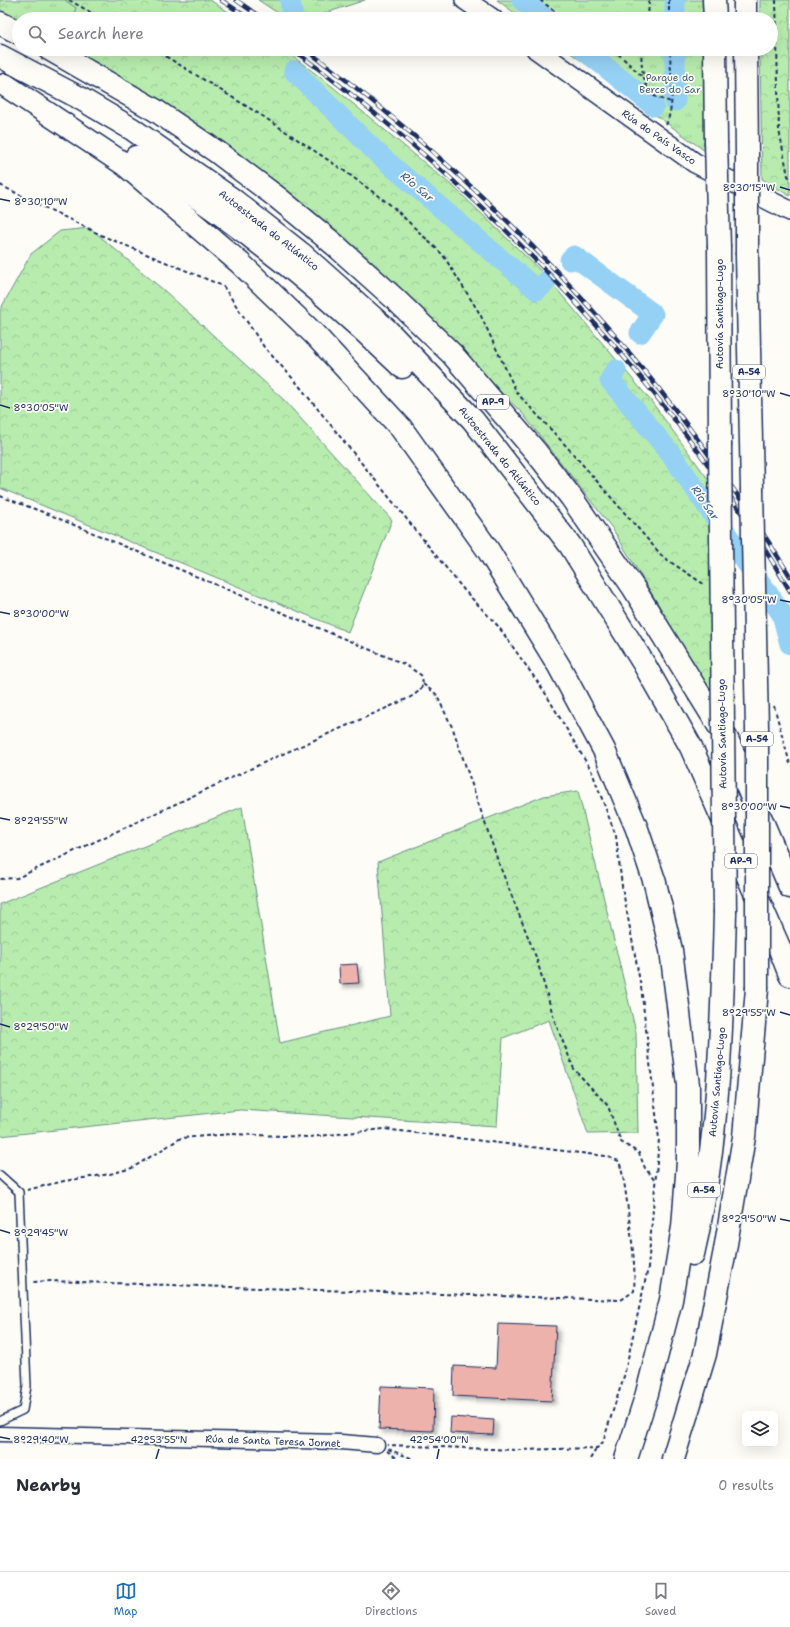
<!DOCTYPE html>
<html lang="en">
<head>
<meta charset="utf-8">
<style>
  body { margin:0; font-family:"Shantell Sans",sans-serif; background:#f2f2f3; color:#2b2b33 }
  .controls { position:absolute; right:12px; bottom:12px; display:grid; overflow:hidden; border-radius:6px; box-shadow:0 4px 16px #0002 }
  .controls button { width:36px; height:36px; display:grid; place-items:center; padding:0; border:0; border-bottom:1px solid #e1e1e2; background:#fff; color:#2b2b33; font:20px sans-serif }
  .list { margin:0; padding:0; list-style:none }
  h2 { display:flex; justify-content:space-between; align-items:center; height:52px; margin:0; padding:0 16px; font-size:17px }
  h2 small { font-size:13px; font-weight:400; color:#7c7c81 }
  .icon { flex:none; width:22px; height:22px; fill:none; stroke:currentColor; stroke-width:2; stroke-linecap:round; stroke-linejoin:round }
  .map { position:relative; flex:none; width:790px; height:1459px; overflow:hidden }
  .search { position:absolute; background:#fff; box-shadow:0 4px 16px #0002; left:12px; right:12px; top:12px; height:44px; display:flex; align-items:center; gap:10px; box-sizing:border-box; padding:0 14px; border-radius:22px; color:#7c7c81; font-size:15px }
  .sheet { height:112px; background:#fff }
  nav { display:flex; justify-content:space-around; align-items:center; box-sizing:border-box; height:56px; border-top:1px solid #e1e1e2; background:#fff; font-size:11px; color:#7c7c81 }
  nav a { display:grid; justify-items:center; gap:2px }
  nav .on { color:#1f6fb2 }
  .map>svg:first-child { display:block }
  .grass { fill:url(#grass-tufts); stroke:#6a8e86 }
  .forest { fill:url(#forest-crowns); stroke:#6a8e86 }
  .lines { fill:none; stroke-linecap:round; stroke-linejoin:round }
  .river { stroke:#95d1f5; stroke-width:21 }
  .building { fill:#eeb2ad; stroke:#1b2f5e; filter:url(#shadow) }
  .lane-casing { stroke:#1b2f5e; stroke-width:10 }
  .street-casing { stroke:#1b2f5e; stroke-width:17 }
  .secondary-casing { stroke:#1b2f5e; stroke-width:22 }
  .highway-casing { stroke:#1b2f5e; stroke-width:25 }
  .path { stroke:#1b2f5e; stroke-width:2; stroke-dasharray:4 3; stroke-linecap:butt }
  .lane { stroke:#fdfcf7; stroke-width:7 }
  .street { stroke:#fdfcf7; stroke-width:14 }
  .secondary { stroke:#fdfcf7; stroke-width:19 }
  .highway { stroke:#fdfcf7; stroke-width:22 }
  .rail-casing { stroke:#1b2f5e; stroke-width:4.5 }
  .rail { stroke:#fdfcf7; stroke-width:3; stroke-dasharray:9; stroke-linecap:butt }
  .highway-bridge-casing { stroke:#1b2f5e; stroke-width:25; stroke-linecap:butt }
  .highway-bridge { stroke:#fdfcf7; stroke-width:22 }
  .ticks { fill:none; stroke:#1b2f5e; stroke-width:1.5 }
  .labels { text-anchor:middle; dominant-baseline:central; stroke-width:3.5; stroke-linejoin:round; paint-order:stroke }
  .shield { fill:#fdfcf7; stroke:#5f6c8c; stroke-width:1 }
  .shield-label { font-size:9px; font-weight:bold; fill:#1b2f5e }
  .park-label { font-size:10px; fill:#425e72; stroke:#fdfcf7 }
  .street-label { font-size:10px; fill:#1b2f5e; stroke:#fdfcf7 }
  .water-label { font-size:11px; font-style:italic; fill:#3a5884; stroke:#fdfcf7 }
  .ticks-label { font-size:10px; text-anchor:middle; fill:#1b2f5e; stroke:#fdfcf7; stroke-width:3.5; stroke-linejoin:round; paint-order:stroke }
</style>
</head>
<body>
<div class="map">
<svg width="790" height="1459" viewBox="0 0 790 1459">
  <defs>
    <pattern id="grass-tufts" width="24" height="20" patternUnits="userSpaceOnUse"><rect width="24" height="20" fill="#b8ecae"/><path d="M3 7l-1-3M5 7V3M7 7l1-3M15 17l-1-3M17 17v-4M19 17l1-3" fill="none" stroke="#9ecb98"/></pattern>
    <pattern id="forest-crowns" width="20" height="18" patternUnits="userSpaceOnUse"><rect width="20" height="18" fill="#b8ecae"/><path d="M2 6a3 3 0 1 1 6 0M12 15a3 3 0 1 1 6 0" fill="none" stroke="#9ecb98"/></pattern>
    <filter id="shadow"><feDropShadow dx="3.5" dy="3.5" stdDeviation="2" flood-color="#0004"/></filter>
  </defs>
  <rect width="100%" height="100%" fill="#fdfcf7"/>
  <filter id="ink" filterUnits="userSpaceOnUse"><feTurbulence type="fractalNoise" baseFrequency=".025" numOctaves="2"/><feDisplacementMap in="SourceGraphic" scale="8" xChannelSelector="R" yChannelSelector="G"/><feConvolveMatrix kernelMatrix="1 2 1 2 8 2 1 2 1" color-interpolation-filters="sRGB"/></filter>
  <g filter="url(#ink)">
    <g class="grass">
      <path d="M 0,0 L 65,0 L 77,8 L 72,19 L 19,19 L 19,23 L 0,14 Z"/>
      <path d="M 258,0 L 365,0 L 308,19 L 287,19 Z"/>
      <path d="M 497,0 L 703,0 L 703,19 L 523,19 Z"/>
      <path d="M 565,49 L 704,49 L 705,151 Z"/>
    </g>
    <g class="forest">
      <path d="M 65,0 L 210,0 L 239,19 L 72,19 L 76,8 Z"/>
      <path d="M 760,0 L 790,0 L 790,196 L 762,179 L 760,49 L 771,49 L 771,19 L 760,19 Z"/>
      <path d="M 69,49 L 283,49 L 333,87 L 456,189 L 545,275 L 651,401 L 711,483 L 712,706 L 666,617 L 612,528 L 522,413 L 339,234 L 230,146 L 182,114 Z"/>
      <path d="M 90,228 L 167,293 L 284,400 L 392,520 L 348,632 L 0,488 L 0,310 L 31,254 L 60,231 Z"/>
      <path d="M 578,791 L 636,1032 L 638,1133 L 588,1134 L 549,1020 L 503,1038 L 497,1126 L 240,1110 L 0,1136 L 0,904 L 242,807 L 280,1043 L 390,1016 L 378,862 L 544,796 Z"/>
    </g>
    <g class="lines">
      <g class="river">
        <path d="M 290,0 L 293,19"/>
        <path d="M 522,0 L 546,19"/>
        <path d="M 675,0 L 675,19"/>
        <path d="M 583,49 L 654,106"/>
        <path d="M 675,49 L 675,101"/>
        <path d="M 294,71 L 379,155 L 537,290 L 546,282"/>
        <path d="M 570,260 L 574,256 L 653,314 L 640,333"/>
        <path d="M 616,370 L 610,380 L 671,454 L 782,614 L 790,644"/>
      </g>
    </g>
    <g class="building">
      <path d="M 357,964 L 359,983 L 340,984 L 339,965 Z"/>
      <path d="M 498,1324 L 556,1326 L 552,1401 L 453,1396 L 454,1366 L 496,1368 Z"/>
      <path d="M 381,1386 L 434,1388 L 433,1431 L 379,1429 Z"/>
      <path d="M 451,1417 L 494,1420 L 493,1435 L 450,1433 Z"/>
    </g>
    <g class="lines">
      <defs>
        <path id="lane" d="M 0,1175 L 19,1192 L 27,1386 L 23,1410 L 0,1421"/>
        <path id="street" d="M 0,1434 L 341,1442 L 377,1445"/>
        <g id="secondary">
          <path d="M 465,0 L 493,19"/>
          <path d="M 536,49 L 695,163 L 790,211"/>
        </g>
        <g id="highway">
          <path d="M 714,0 L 715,19"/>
          <path d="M 745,0 L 745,19"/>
          <path d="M 0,23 L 19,33"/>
          <path d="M 49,49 L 155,110 L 217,152 L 278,198 L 335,245 L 394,298 L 452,354 L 536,452 L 571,497 L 633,587 L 727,739 L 790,887"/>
          <path d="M 715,49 L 716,142"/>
          <path d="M 746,49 L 747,156"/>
          <path d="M 0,56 L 78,97 L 132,129 L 232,199 L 303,255 L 387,330 L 473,420 L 570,545 L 644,664 L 691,747 L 779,947 L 790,975"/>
          <path d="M 5,85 L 124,164 L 240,263 L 314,334 L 401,428 L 488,550 L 559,666 L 604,750 L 637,829 L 655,883 L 671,950 L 688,1085 L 688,1162 L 683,1227 L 671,1300 L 646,1397 L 626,1459"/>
          <path d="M 136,157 C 231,217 321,288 402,367"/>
          <path d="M 719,247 L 720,444"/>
          <path d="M 747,255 L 752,489"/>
          <path d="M 693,1254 C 719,1143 722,1027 725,913"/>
          <path d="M 673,1459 L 705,1354 L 725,1250 L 744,1137 L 757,989"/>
        </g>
      </defs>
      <use href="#lane" class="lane-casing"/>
      <use href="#street" class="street-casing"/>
      <use href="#secondary" class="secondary-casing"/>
      <use href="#highway" class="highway-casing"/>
      <g class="path">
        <path d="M 69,0 L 102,19"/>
        <path d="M 540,0 L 565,19"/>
        <path d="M 669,0 L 669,19"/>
        <path d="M 776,0 L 779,130 L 788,176 L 790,178"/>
        <path d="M 648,19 L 649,0"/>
        <path d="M 154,49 L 264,117 L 343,170 L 392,206 L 443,255 L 480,314 L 517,393 L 568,448 L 663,557 L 705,585"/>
        <path d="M 613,49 L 644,78"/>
        <path d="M 642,49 C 640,61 643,87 653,95 C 657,98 666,100 671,102"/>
        <path d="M 666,125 C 676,103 670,73 670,49"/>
        <path d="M 0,185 L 103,236 L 223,286 L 264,347 L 296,382 L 464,590 L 498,626 L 544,691 L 592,772 L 616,836 L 622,886 L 641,987 L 659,1139 L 648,1268 L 624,1376 L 603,1442 L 597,1448 L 517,1450 L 388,1445"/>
        <path d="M 0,496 L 48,514 L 404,664 L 421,675 C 426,687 419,692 409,698 L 276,757 L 17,878 L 0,879"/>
        <path d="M 423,684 L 436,694 L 453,729 L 499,864 L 536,957 L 555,1022 L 574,1069 L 608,1106 L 621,1142 L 639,1153 L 645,1168 L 655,1181"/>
        <path d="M 774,706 L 790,764"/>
        <path d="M 27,1190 L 64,1181 L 110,1174 L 132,1168 L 181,1138 L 231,1134 L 310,1137 L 384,1129 L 605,1156 L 619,1161 C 624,1177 626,1194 628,1210 C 631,1236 636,1264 634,1291 L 621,1300 L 50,1281 L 32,1282"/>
        <path d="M 388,1449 L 413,1459"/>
        <path d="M 387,1451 L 398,1459"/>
        <path d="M 590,1459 L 597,1448"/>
      </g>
      <use href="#lane" class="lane"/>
      <use href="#street" class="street"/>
      <use href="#secondary" class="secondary"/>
      <use href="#highway" class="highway"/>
      <defs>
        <g id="rail">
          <path d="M 221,0 L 250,19"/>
          <path d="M 236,0 L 263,19"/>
          <path d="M 292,49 C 490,195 665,377 790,591"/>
          <path d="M 305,49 C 499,192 664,370 790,576"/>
        </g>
      </defs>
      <use href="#rail" class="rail-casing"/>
      <use href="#rail" class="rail"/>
      <defs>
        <g id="highway-bridge">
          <path d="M 716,142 L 719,247"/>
          <path d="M 747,255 L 747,156"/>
          <path d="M 720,444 L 725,913"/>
          <path d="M 752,489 L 757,728 L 757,989"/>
        </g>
      </defs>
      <use href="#highway-bridge" class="highway-bridge-casing"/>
      <use href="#highway-bridge" class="highway-bridge"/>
    </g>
  </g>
  <path class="ticks" d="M 780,187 L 790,190M 0,199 L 10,201M 780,393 L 790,396M 0,405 L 10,408M 780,600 L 790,602M 0,612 L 10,614M 780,806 L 790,808M 0,818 L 10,820M 780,1012 L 790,1015M 0,1024 L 10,1027M 780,1219 L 790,1221M 0,1230 L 10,1233M 0,1437 L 10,1439M 156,1459 L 159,1449M 437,1459 L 439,1449"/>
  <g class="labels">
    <g class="shield">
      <rect x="733" y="365" width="32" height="14" rx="3"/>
      <rect x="477" y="395" width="32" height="14" rx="3"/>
      <rect x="741" y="732" width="32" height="14" rx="3"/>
      <rect x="725" y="854" width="32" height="14" rx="3"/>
      <rect x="688" y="1183" width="32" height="14" rx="3"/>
    </g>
    <g class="shield-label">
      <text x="749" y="372">A-54</text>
      <text x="493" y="402">AP-9</text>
      <text x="757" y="739">A-54</text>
      <text x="741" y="861">AP-9</text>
      <text x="704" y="1190">A-54</text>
    </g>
    <g class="park-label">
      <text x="670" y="77">Parque do<tspan x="670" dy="12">Berce do Sar</tspan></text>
    </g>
    <g class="street-label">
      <text transform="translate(659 137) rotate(35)">Rúa do País Vasco</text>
      <text transform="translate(269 230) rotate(38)">Autoestrada do Atlántico</text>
      <text transform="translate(719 314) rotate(-90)">Autovía Santiago-Lugo</text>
      <text transform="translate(500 456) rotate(51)">Autoestrada do Atlántico</text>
      <text transform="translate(722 734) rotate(-91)">Autovía Santiago-Lugo</text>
      <text transform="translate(717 1082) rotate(-85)">Autovía Santiago-Lugo</text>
      <text transform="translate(273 1441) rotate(2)">Rúa de Santa Teresa Jornet</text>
    </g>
    <g class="water-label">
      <text transform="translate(417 187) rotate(40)">Río Sar</text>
      <text transform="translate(705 503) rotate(55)">Río Sar</text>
    </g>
  </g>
  <g class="ticks-label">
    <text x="749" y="191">8°30'15"W</text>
    <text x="41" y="205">8°30'10"W</text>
    <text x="749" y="397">8°30'10"W</text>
    <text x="41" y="411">8°30'05"W</text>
    <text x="749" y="603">8°30'05"W</text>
    <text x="41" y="617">8°30'00"W</text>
    <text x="749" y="810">8°30'00"W</text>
    <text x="41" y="824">8°29'55"W</text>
    <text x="749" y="1016">8°29'55"W</text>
    <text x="41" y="1030">8°29'50"W</text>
    <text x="749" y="1222">8°29'50"W</text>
    <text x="41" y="1236">8°29'45"W</text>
    <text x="41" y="1443">8°29'40"W</text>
    <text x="159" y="1443">42°53'55"N</text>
    <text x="439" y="1443">42°54'00"N</text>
  </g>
</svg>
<div class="controls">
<button><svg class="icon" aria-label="layers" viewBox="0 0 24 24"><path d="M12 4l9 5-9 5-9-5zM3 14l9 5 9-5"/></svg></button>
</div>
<div class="search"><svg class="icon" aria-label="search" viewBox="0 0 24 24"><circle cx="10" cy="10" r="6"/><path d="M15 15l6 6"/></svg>Search here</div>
</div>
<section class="sheet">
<h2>Nearby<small>0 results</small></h2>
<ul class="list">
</ul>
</section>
<nav>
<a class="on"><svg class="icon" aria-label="map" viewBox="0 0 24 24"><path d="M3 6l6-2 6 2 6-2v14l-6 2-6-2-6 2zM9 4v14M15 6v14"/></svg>Map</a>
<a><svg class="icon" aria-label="directions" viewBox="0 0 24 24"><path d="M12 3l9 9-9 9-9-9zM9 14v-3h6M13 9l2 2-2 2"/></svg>Directions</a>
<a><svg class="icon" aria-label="saved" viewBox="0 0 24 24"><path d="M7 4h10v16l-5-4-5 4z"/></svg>Saved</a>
</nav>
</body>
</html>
